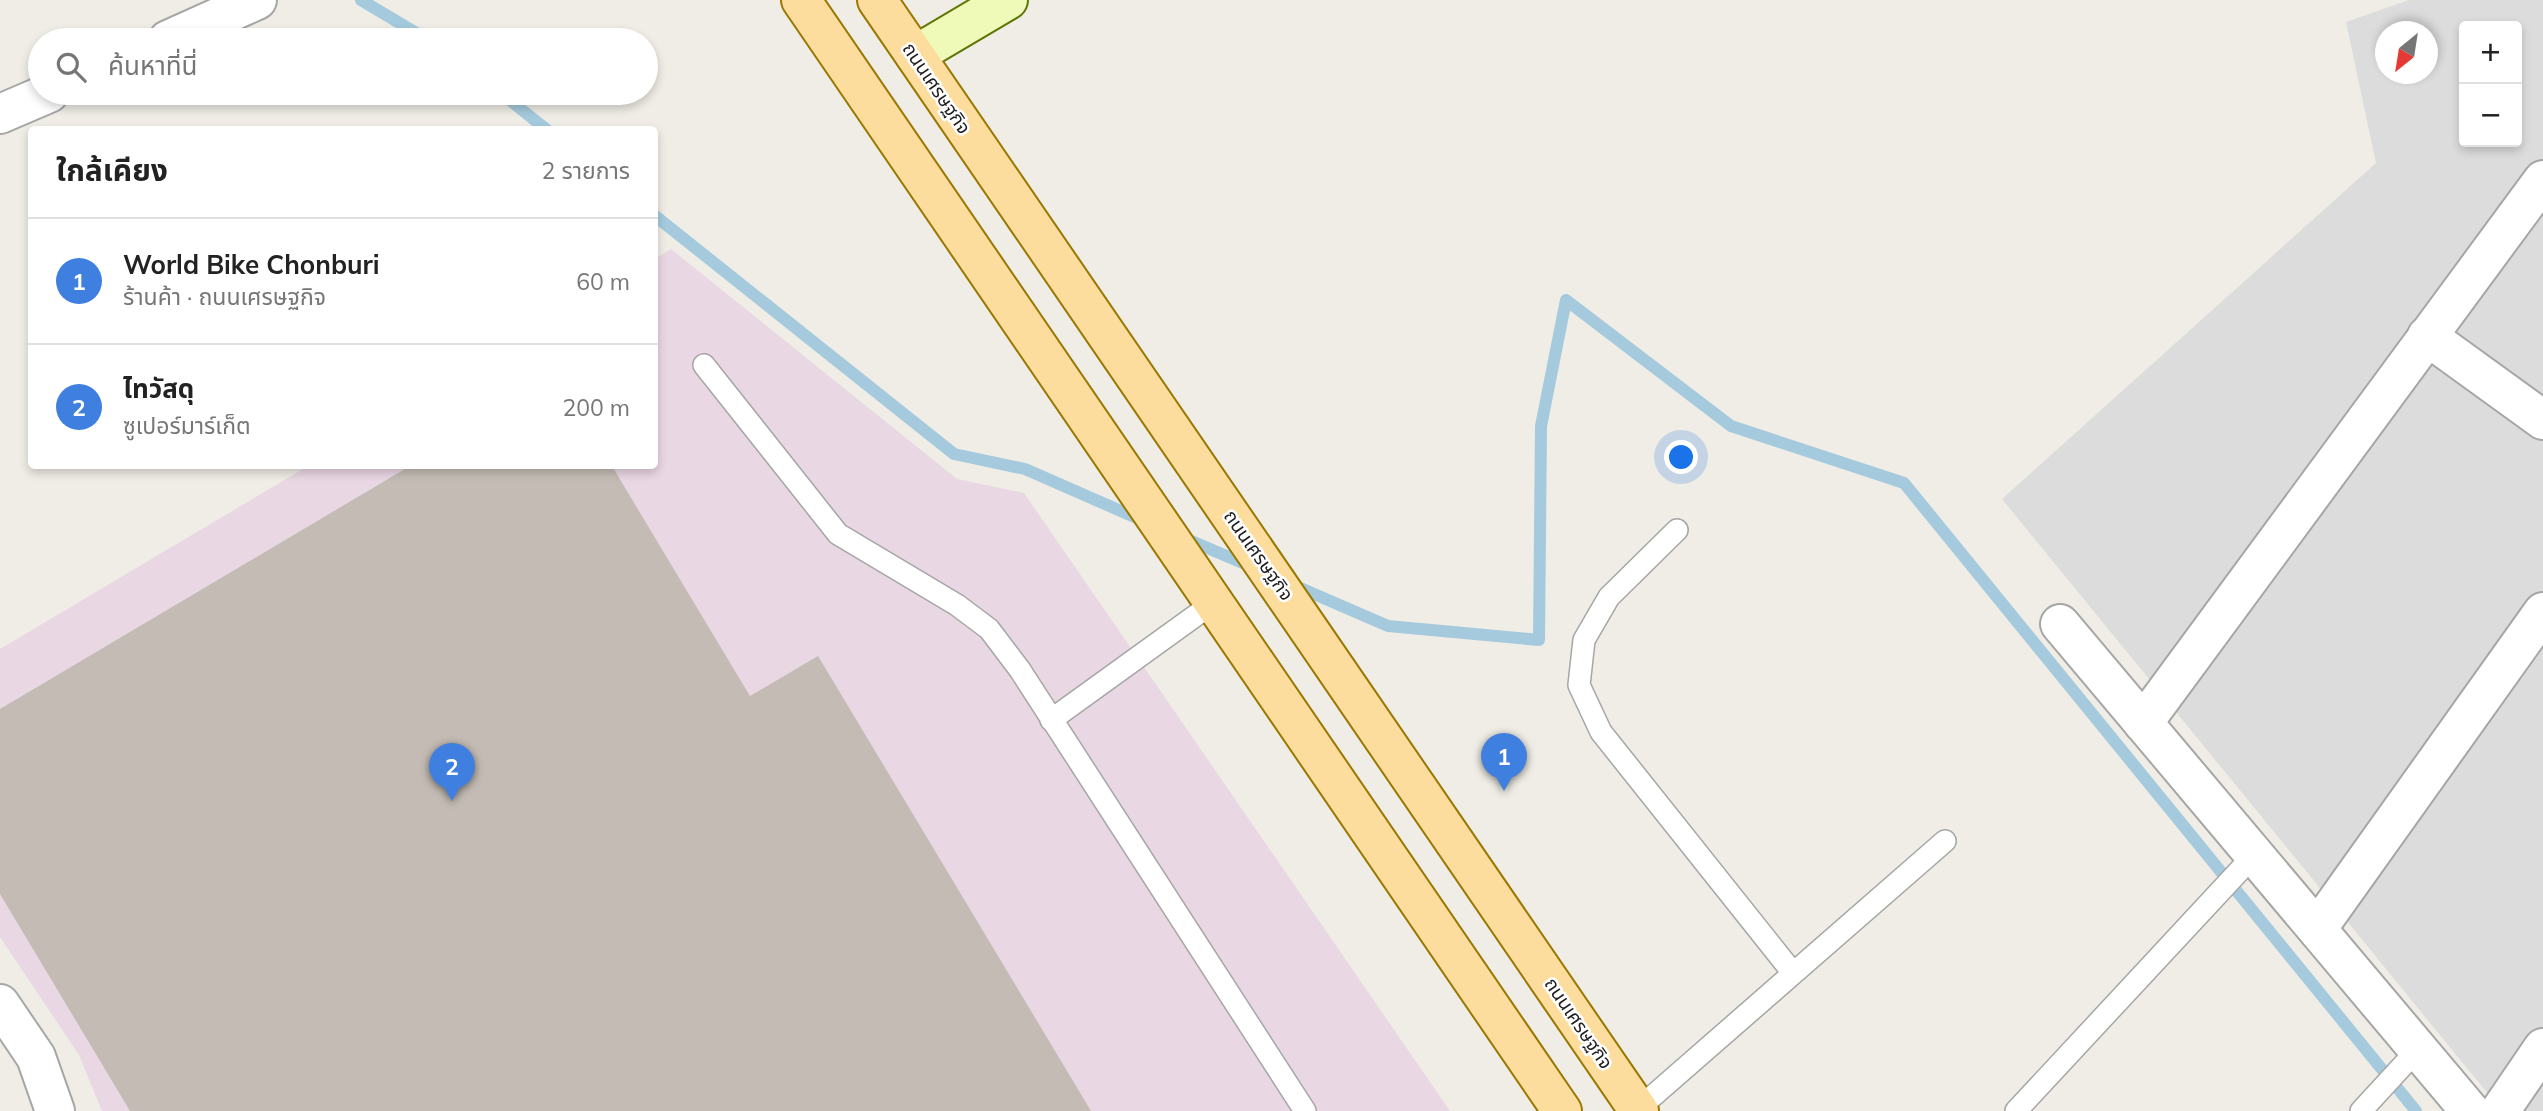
<!DOCTYPE html>
<html lang="th">
<head>
<meta charset="utf-8">
<style>
  body { margin:0; font-family:Mulish,"Noto Sans Thai",sans-serif; background:#f2f2f2; color:#222 }
  .controls { position:absolute; right:21px; top:21px; display:grid; overflow:hidden; border-radius:7px; box-shadow:0 4px 10px #0003 }
  .controls button { width:63px; height:63px; display:grid; place-items:center; padding:0; border:0; border-bottom:2px solid #e0e0e0; background:#fff; color:#222; font:35px sans-serif }
  .compass { position:absolute; left:2375px; top:21px; width:63px; height:63px; border-radius:50%; background:#fff; box-shadow:0 4px 10px #0003; rotate:210deg }
  .you { position:absolute; left:1682px; top:458px; width:24px; height:24px; margin:-18px; border:5px solid #fff; border-radius:50%; background:#1a73e8; box-shadow:0 0 0 10px #1a73e833 }
  .badge { display:grid; place-items:center; width:46px; height:46px; border-radius:50%; background:#7c3aed; color:#fff; font-size:23px; font-weight:700 }
  .pin { position:absolute; translate:-50% -58px; filter:drop-shadow(0 2px 4px #0008) }
  .pin::after { content:''; position:absolute; top:37px; width:24px; height:21px; background:inherit; clip-path:polygon(0 0,100% 0,50% 100%) }
  .list { margin:0; padding:0; list-style:none }
  h2 { display:flex; justify-content:space-between; align-items:center; height:91px; margin:0; padding:0 28px; font-size:30px }
  h2 small { font-size:23px; font-weight:400; color:#767676 }
  .list li { display:grid; grid-template-columns:46px 1fr auto; gap:21px; align-items:center; box-sizing:border-box; height:126px; padding:0 28px; border-top:2px solid #e0e0e0 }
  .list b { display:block; font-size:26px; white-space:nowrap }
  .list p { margin:0; font-size:23px; white-space:nowrap; color:#767676 }
  .list em { font-size:23px; font-style:normal; color:#767676 }
  .icon { flex:none; width:38px; height:38px; fill:none; stroke:currentColor; stroke-width:2; stroke-linecap:round; stroke-linejoin:round }
  .map { position:relative; flex:none; width:2543px; height:1111px; overflow:hidden }
  .search { position:absolute; background:#fff; box-shadow:0 4px 10px #0003; left:28px; top:28px; width:630px; height:77px; display:flex; align-items:center; gap:18px; box-sizing:border-box; padding:0 24px; border-radius:38px; color:#767676; font-size:26px }
  .panel { position:absolute; background:#fff; box-shadow:0 4px 10px #0003; left:28px; top:126px; width:630px; height:343px; border-radius:7px }
  .map>svg:first-child { display:block }
  .residential { fill:#dddcdc; fill-rule:evenodd }
  .industrial { fill:#e9d7e3 }
  .lines { fill:none; stroke-linecap:round; stroke-linejoin:round }
  .stream { stroke:#a5cadd; stroke-width:12 }
  .building { fill:#c4bcb4 }
  .lane-casing { stroke:#a6a6a6; stroke-width:24 }
  .street-casing { stroke:#a6a6a6; stroke-width:42 }
  .secondary-casing { stroke:#5e7705; stroke-width:42 }
  .primary-casing { stroke:#970; stroke-width:42 }
  .lane { stroke:#fff; stroke-width:21 }
  .street { stroke:#fff; stroke-width:38 }
  .secondary { stroke:#effab9; stroke-width:38 }
  .primary { stroke:#fcdd9d; stroke-width:38 }
  .labels { text-anchor:middle; dominant-baseline:central; stroke-width:5; stroke-linejoin:round; paint-order:stroke }
  .street-label { font-size:19px; fill:#1f1f1f; stroke:#fff }
</style>
</head>
<body>
<div class="map">
<svg width="2543" height="1111" viewBox="0 0 2543 1111">
  <rect width="100%" height="100%" fill="#efede5"/>
  <path class="residential" d="M 2409,0 L 2543,0 L 2543,1111 L 2502,1111 L 2002,499 L 2376,163 L 2346,22 ZM 2464,26 L 2517,26 L 2517,142 L 2464,142 ZM 2386,32 L 2428,32 L 2428,74 L 2386,74 Z"/>
  <path class="industrial" d="M 671,249 L 957,479 L 1024,493 L 1450,1111 L 102,1111 L 79,1055 L 0,937 L 0,649 L 308,466 L 654,466 L 655,259 Z"/>
  <g class="lines">
    <g class="stream">
      <path d="M 361,0 L 428,40"/>
      <path d="M 501,93 L 547,130"/>
      <path d="M 654,215 L 954,454 L 1025,469 L 1146,522"/>
      <path d="M 1182,537 L 1252,567"/>
      <path d="M 1291,584 L 1388,626 L 1539,640 L 1541,426 L 1566,300 L 1731,426 L 1904,483 L 2416,1111"/>
    </g>
  </g>
  <path class="building" d="M 410,466 L 612,466 L 750,696 L 818,656 L 1091,1111 L 130,1111 L 0,894 L 0,709 Z"/>
  <g class="lines">
    <defs>
      <g id="lane">
        <path d="M 704,365 L 838,534 L 957,605 L 989,629 L 1020,670 L 1305,1111"/>
        <path d="M 1677,530 L 1609,597 L 1584,640 L 1579,685 L 1601,732 L 1793,973"/>
        <path d="M 1051,720 L 1213,603"/>
        <path d="M 1638,1109 L 1945,841"/>
        <path d="M 2016,1111 L 2254,855"/>
        <path d="M 2361,1111 L 2418,1049"/>
      </g>
      <g id="street">
        <path d="M 168,40 L 257,0"/>
        <path d="M 0,114 L 49,93"/>
        <path d="M 2427,336 L 2543,420"/>
        <path d="M 2060,624 L 2470,1111"/>
        <path d="M 2143,723 L 2543,180"/>
        <path d="M 2317,929 L 2543,612"/>
        <path d="M 0,1004 L 36,1057 L 55,1111"/>
        <path d="M 2500,1111 L 2543,1048"/>
      </g>
      <path id="secondary" d="M 915,55 L 1008,0"/>
      <g id="primary">
        <path d="M 801,0 L 1562,1111"/>
        <path d="M 877,0 L 1639,1111"/>
      </g>
    </defs>
    <use href="#lane" class="lane-casing"/>
    <use href="#street" class="street-casing"/>
    <use href="#secondary" class="secondary-casing"/>
    <use href="#primary" class="primary-casing"/>
    <use href="#lane" class="lane"/>
    <use href="#street" class="street"/>
    <use href="#secondary" class="secondary"/>
    <use href="#primary" class="primary"/>
  </g>
  <g class="labels">
    <g class="street-label">
      <text transform="translate(937 88) rotate(56)">ถนนเศรษฐกิจ</text>
      <text transform="translate(1259 555) rotate(55)">ถนนเศรษฐกิจ</text>
      <text transform="translate(1579 1023) rotate(56)">ถนนเศรษฐกิจ</text>
    </g>
  </g>
</svg>
<div class="controls">
<button>+</button>
<button>−</button>
</div>
<svg class="compass" viewBox="-18 -18 36 36"><path d="M0-13l5 13h-10z" fill="#e53935"/><path d="M0 13l5-13h-10z" fill="#767676"/></svg>
<div class="you"></div>
<div class="pin badge" style="left:1504px;top:791px;background:#3f7fe0">1</div>
<div class="pin badge" style="left:452px;top:801px;background:#3f7fe0">2</div>
<div class="search"><svg class="icon" aria-label="search" viewBox="0 0 24 24"><circle cx="10" cy="10" r="6"/><path d="M15 15l6 6"/></svg>ค้นหาที่นี่</div>
<section class="panel">
<h2>ใกล้เคียง<small>2 รายการ</small></h2>
<ul class="list">
<li><span class="badge" style="background:#3f7fe0">1</span><div><b>World Bike Chonburi</b><p>ร้านค้า · ถนนเศรษฐกิจ</p></div><em>60 m</em></li>
<li><span class="badge" style="background:#3f7fe0">2</span><div><b>ไทวัสดุ</b><p>ซูเปอร์มาร์เก็ต</p></div><em>200 m</em></li>
</ul>
</section>
</div>
</body>
</html>
